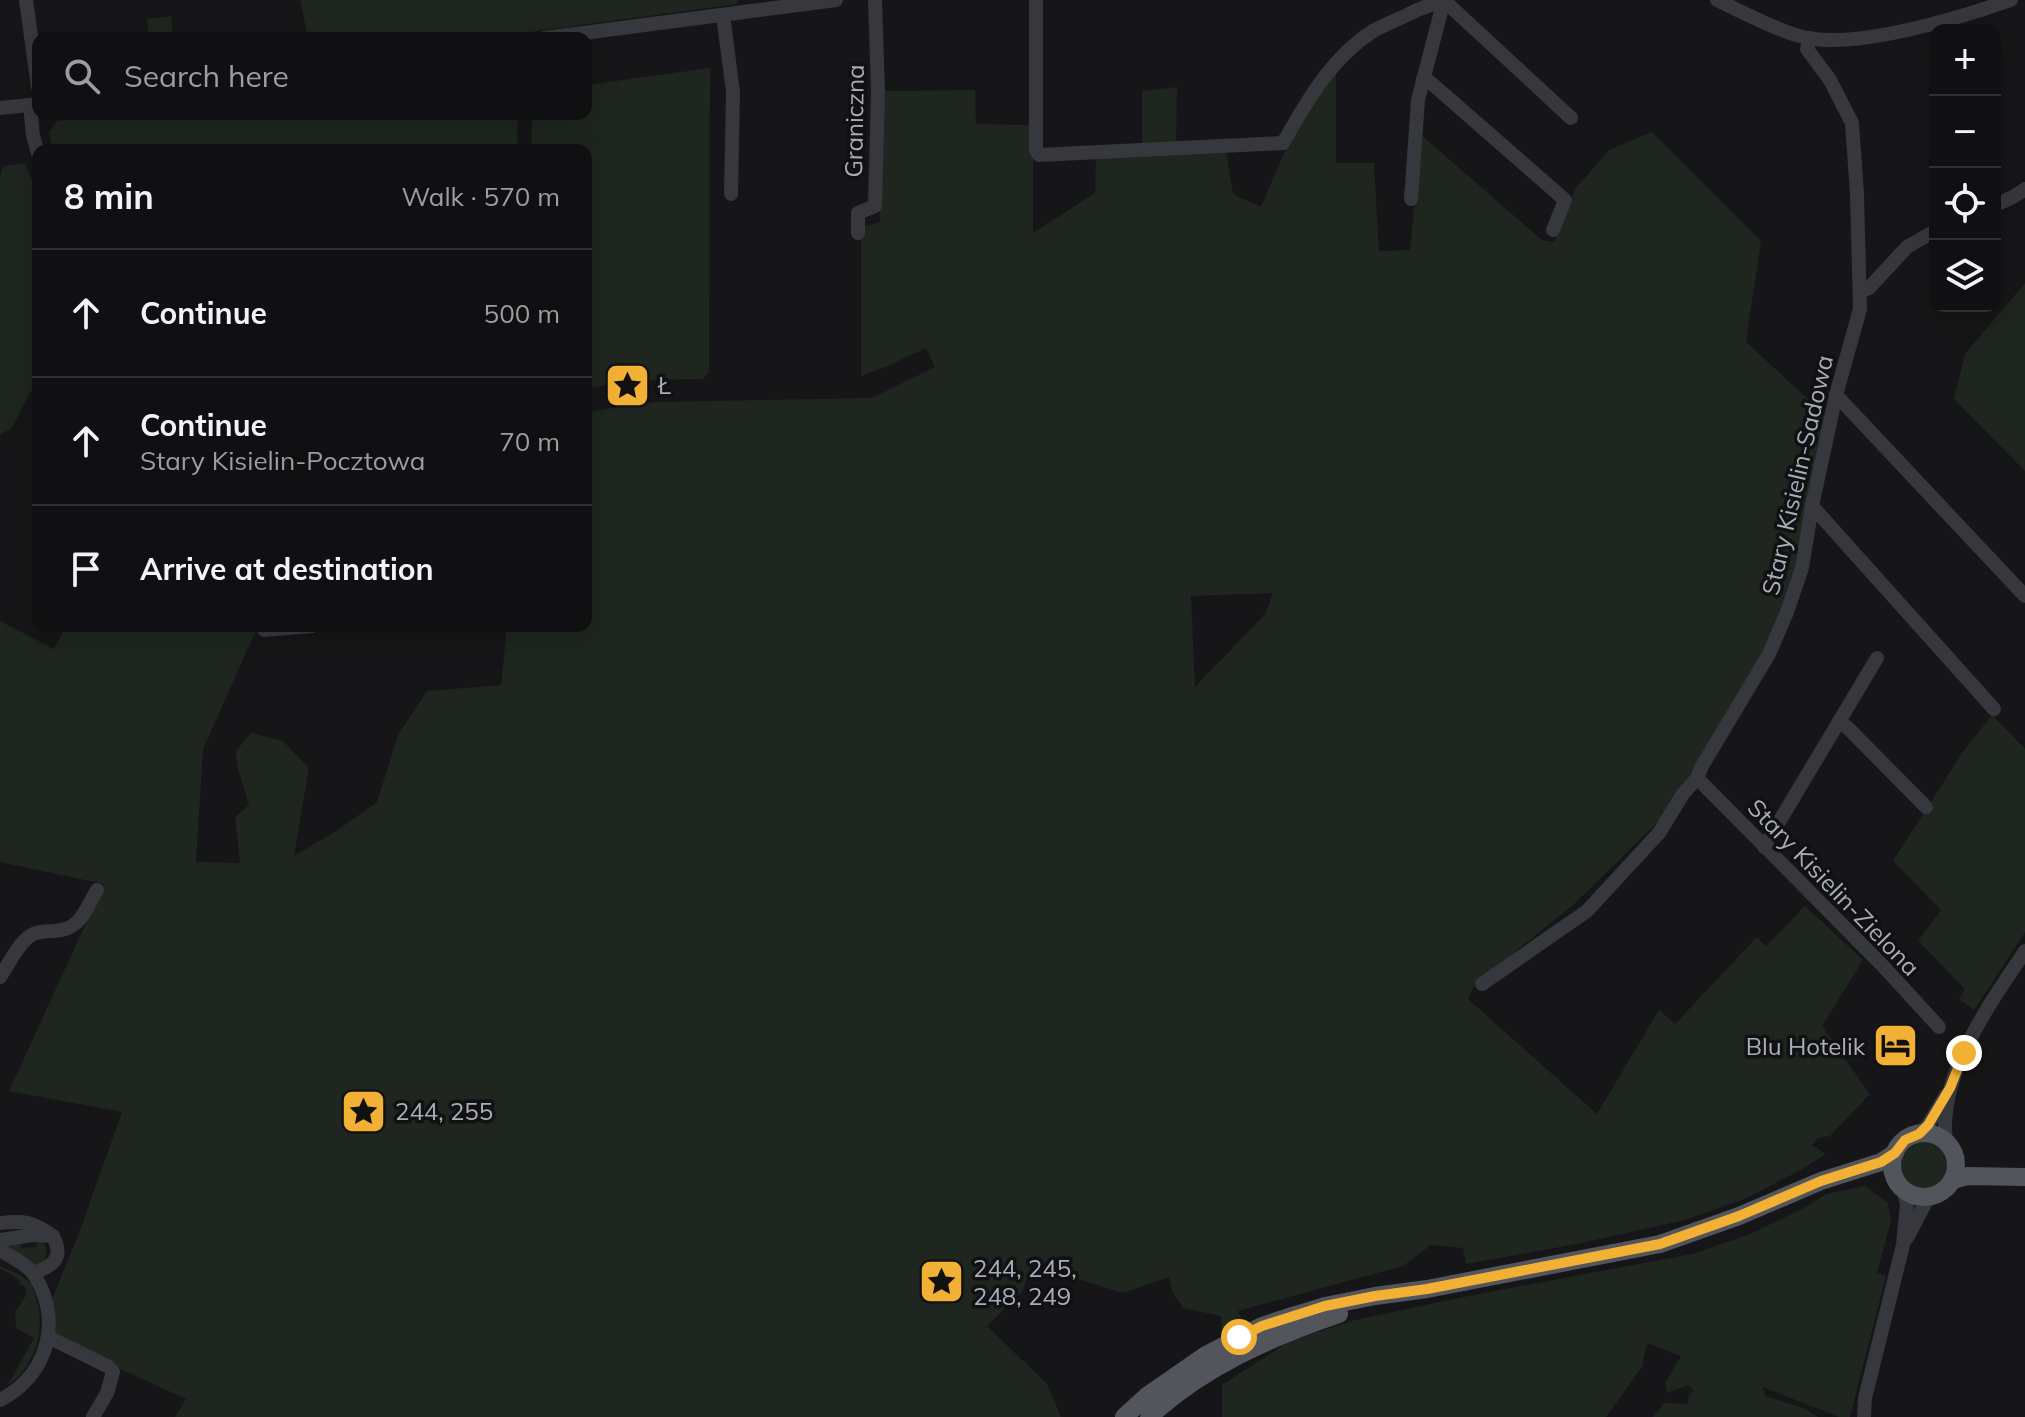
<!DOCTYPE html>
<html lang="en">
<head>
<meta charset="utf-8">
<style>
  body { margin:0; font-family:Mulish,sans-serif; background:#1e1e20; color:#f1f3f6 }
  .controls { position:absolute; right:24px; top:24px; display:grid; overflow:hidden; border-radius:16px; box-shadow:0 8px 32px #0002 }
  .controls button { width:72px; height:72px; display:grid; place-items:center; padding:0; border:0; border-bottom:2px solid #303032; background:#101012; color:#f1f3f6; font:40px sans-serif }
  .stop { position:absolute; width:24px; height:24px; margin:-18px; border:6px solid #f2b134; border-radius:50%; background:#fff }
  .stop.end { background:#f2b134; border-color:#fff; box-shadow:0 2px 8px #0008 }
  .list { margin:0; padding:0; list-style:none }
  h2 { display:flex; justify-content:space-between; align-items:center; height:104px; margin:0; padding:0 32px; font-size:34px }
  h2 small { font-size:26px; font-weight:400; color:#9c9d9f }
  .list li { display:grid; grid-template-columns:52px 1fr auto; gap:24px; align-items:center; box-sizing:border-box; height:128px; padding:0 32px; border-top:2px solid #303032 }
  .list b { display:block; font-size:30px; white-space:nowrap }
  .list p { margin:0; font-size:26px; white-space:nowrap; color:#9c9d9f }
  .list em { font-size:26px; font-style:normal; color:#9c9d9f }
  .icon { flex:none; width:44px; height:44px; fill:none; stroke:currentColor; stroke-width:2; stroke-linecap:round; stroke-linejoin:round }
  .map { position:relative; flex:none; width:2025px; height:1417px; overflow:hidden }
  .search { position:absolute; background:#101012; box-shadow:0 8px 32px #0002; left:32px; top:32px; width:560px; height:88px; display:flex; align-items:center; gap:20px; box-sizing:border-box; padding:0 28px; border-radius:16px; color:#9c9d9f; font-size:30px }
  .panel { position:absolute; background:#101012; box-shadow:0 8px 32px #0002; left:32px; top:144px; width:560px; height:488px; border-radius:16px }
  .map>svg:first-child { display:block }
  .green { fill:#1e261f; fill-rule:evenodd }
  .lines { fill:none; stroke-linecap:round; stroke-linejoin:round }
  .minor { stroke:#37383d; stroke-width:14 }
  .major { stroke:#53555c; stroke-width:18 }
  .route { stroke:#f2b134; stroke-width:10 }
  .labels { text-anchor:middle; dominant-baseline:central; stroke-width:7; stroke-linejoin:round; paint-order:stroke }
  .street-label { font-size:24px; fill:#a8adb8; stroke:#111113 }
  .poi-label { font-size:24px; fill:#a8adb8; stroke:#111113; text-anchor:start }
</style>
</head>
<body>
<div class="map">
<svg width="2025" height="1417" viewBox="0 0 2025 1417">
  <rect width="100%" height="100%" fill="#161618"/>
  <g class="green">
    <path d="M 300,0 L 738,0 L 737,4 L 486,38 L 308,38 Z"/>
    <path d="M 171,16 L 173,34 L 169,35 L 169,38 L 149,38 L 147,19 Z"/>
    <path d="M 710,68 L 709,372 L 702,379 L 652,380 L 586,388 L 586,150 L 531,150 L 532,114 L 586,114 L 586,85 Z"/>
    <path d="M 1336,69 L 1336,163 L 1374,163 L 1379,251 L 1410,250 L 1421,135 L 1542,240 L 1554,242 L 1576,188 L 1609,150 L 1652,132 L 1761,241 L 1746,342 L 1822,412 L 1832,417 L 1792,605 L 1695,776 L 1654,826 L 1573,905 L 1475,984 L 1468,999 L 1597,1114 L 1659,1010 L 1675,1024 L 1757,937 L 1766,946 L 1805,906 L 1863,960 L 1822,1026 L 1871,1096 L 1868,1096 L 1830,1136 L 1818,1138 L 1812,1145 L 1826,1154 L 1799,1171 L 1744,1199 L 1685,1220 L 1577,1244 L 1466,1264 L 1463,1248 L 1431,1245 L 1403,1266 L 1238,1311 L 1243,1323 L 1222,1334 L 1221,1316 L 1183,1308 L 1172,1291 L 1169,1277 L 1123,1293 L 1032,1265 L 1022,1292 L 987,1326 L 1047,1384 L 1061,1417 L 175,1417 L 186,1399 L 55,1339 L 52,1299 L 78,1236 L 122,1112 L 9,1091 L 104,884 L 0,862 L 0,621 L 54,649 L 66,626 L 258,626 L 203,749 L 196,862 L 240,863 L 235,817 L 249,805 L 237,766 L 236,751 L 251,733 L 283,741 L 309,768 L 294,856 L 335,832 L 377,802 L 398,735 L 427,691 L 501,685 L 507,626 L 586,626 L 586,412 L 655,402 L 872,398 L 935,367 L 926,348 L 885,367 L 861,376 L 861,227 L 880,222 L 880,91 L 975,90 L 976,124 L 1033,125 L 1033,233 L 1095,193 L 1096,155 L 1142,152 L 1142,91 L 1177,87 L 1176,152 L 1226,149 L 1233,194 L 1261,207 L 1288,144 ZM 1273,593 L 1266,613 L 1195,687 L 1191,596 Z"/>
    <path d="M 113,114 L 518,114 L 517,150 L 53,150 L 49,132 L 57,121 Z"/>
    <path d="M 25,163 L 38,197 L 38,378 L 11,429 L 0,434 L 0,176 L 4,166 Z"/>
    <path d="M 2025,283 L 2025,471 L 1954,399 L 1965,354 Z"/>
    <path d="M 1992,715 L 2025,749 L 2025,932 L 1974,1010 L 1959,999 L 1965,989 L 1918,941 L 1941,910 L 1893,861 L 1963,752 Z"/>
    <circle cx="1924" cy="1164" r="25"/>
    <path d="M 1865,1186 L 1888,1203 L 1891,1221 L 1877,1273 L 1886,1276 L 1850,1417 L 1839,1417 L 1763,1387 L 1765,1396 L 1806,1409 L 1818,1417 L 1653,1417 L 1664,1403 L 1687,1404 L 1689,1396 L 1694,1390 L 1688,1385 L 1667,1393 L 1665,1383 L 1681,1356 L 1647,1343 L 1642,1367 L 1606,1417 L 1222,1417 L 1222,1385 L 1290,1341 L 1355,1320 L 1478,1294 L 1692,1254 L 1750,1234 L 1806,1207 L 1826,1194 Z"/>
    <path d="M 37,1240 L 44,1243 L 47,1250 L 45,1259 L 42,1263 L 33,1265 L 8,1250 L 6,1244 L 21,1241 L 21,1248 L 37,1247 Z"/>
    <path d="M 0,1266 C 9,1270 21,1274 28,1281 C 32,1285 35,1293 36,1298 C 47,1329 34,1372 4,1387 L 10,1381 L 34,1338 L 16,1328 L 15,1312 L 27,1294 L 25,1292 L 26,1288 L 19,1283 L 20,1280 L 0,1268 Z"/>
  </g>
  <g class="lines">
    <g class="minor">
      <path d="M 26,0 L 38,87"/>
      <path d="M 1036,0 L 1036,150 L 1039,155 L 1283,143 C 1307,101 1331,58 1373,31 C 1384,25 1396,20 1407,15 C 1422,8 1433,1 1449,5 L 1571,118"/>
      <path d="M 1717,0 C 1742,12 1780,32 1807,38 C 1861,48 1959,18 2011,0"/>
      <path d="M 723,15 L 733,92 L 731,194"/>
      <path d="M 545,38 L 836,0"/>
      <path d="M 1423,79 L 1430,82 L 1565,200 L 1553,230"/>
      <path d="M 30,105 L 33,136 L 38,153"/>
      <path d="M 0,108 L 38,104"/>
      <path d="M 1411,199 L 1418,100 L 1444,0"/>
      <path d="M 1995,205 L 2013,197 L 2025,189"/>
      <path d="M 858,233 L 858,213 L 875,206 L 878,91 L 875,0"/>
      <path d="M 1860,291 L 1869,288 L 1907,247 L 1935,231"/>
      <path d="M 1836,395 L 2025,596"/>
      <path d="M 1812,506 L 1994,709"/>
      <path d="M 264,630 L 312,626"/>
      <path d="M 1839,723 L 1847,727 L 1926,807"/>
      <path d="M 1697,778 L 1883,966 L 1939,1027"/>
      <path d="M 1764,847 L 1877,658"/>
      <path d="M 0,977 C 9,964 17,945 30,936 C 37,931 46,931 54,931 C 81,930 85,910 97,890"/>
      <path d="M 1482,984 L 1587,911 L 1659,833 L 1683,794 L 1697,778 L 1702,766 L 1769,654 L 1787,612 L 1802,568 L 1812,506 L 1836,395 L 1860,309 L 1857,194 L 1852,123 L 1830,80 L 1807,49 L 1810,38"/>
      <path d="M 1919,1134 L 1928,1125 L 1946,1095"/>
      <path d="M 1946,1142 C 1937,1075 1990,1004 2025,951"/>
      <path d="M 0,1223 C 24,1220 33,1222 53,1236 C 64,1258 54,1266 33,1273"/>
      <path d="M 1907,1238 L 1929,1196"/>
      <path d="M 0,1240 L 33,1235 L 53,1236"/>
      <path d="M 0,1250 C 11,1257 29,1265 35,1276 C 63,1322 47,1376 0,1400"/>
      <path d="M 48,1337 L 109,1367 L 113,1372 L 107,1393 L 93,1417"/>
      <path d="M 1864,1417 L 1865,1398 L 1903,1245 L 1907,1204 L 1903,1188"/>
    </g>
    <g class="major">
      <circle cx="1924" cy="1165" r="32"/>
      <path d="M 1952,1180 L 1968,1176 L 2025,1177"/>
      <path d="M 1124,1417 L 1147,1396 L 1206,1355 L 1262,1326 L 1292,1316 L 1325,1306 L 1375,1296 L 1427,1289 L 1660,1244 L 1739,1216 L 1821,1181 L 1881,1162 L 1895,1153"/>
      <path d="M 1149,1417 C 1203,1367 1271,1337 1339,1314"/>
    </g>
  </g>
  <g class="lines">
    <path class="route" d="M 1239,1337 L 1262,1326 L 1325,1306 L 1375,1296 L 1427,1289 L 1660,1244 L 1739,1216 L 1821,1181 L 1881,1162 L 1895,1153 L 1905,1140 L 1919,1134 L 1928,1125 L 1950,1088 L 1964,1053"/>
  </g>
  <defs>
    <symbol id="sight-square" viewBox="-11 -11 22 22"><rect x="-9" y="-9" width="18" height="18" rx="4" fill="#f2b134" stroke="#111113"/><path d="M0-6L1.8-2.2L6-1.7L2.9 1.2L3.7 5.4L0 3.3L-3.7 5.4L-2.9 1.2L-6-1.7L-1.8-2.2Z" fill="#111"/></symbol>
    <symbol id="hotel-square" viewBox="-11 -11 22 22"><rect x="-9" y="-9" width="18" height="18" rx="4" fill="#f2b134" stroke="#111113"/><path d="M-6-4.5h1.5V1H6V5H4.5V3h-9V5H-6ZM-4 0a1.8 1.8 0 1 1 3.6 0ZM.5 0V-2.5h3Q6-2.5 6 0Z" fill="#111"/></symbol>
  </defs>
  <g fill-rule="evenodd">
    <use href="#sight-square" x="602" y="360" width="51" height="51"/>
    <use href="#hotel-square" x="1870" y="1020" width="51" height="51"/>
    <use href="#sight-square" x="338" y="1086" width="51" height="51"/>
    <use href="#sight-square" x="916" y="1256" width="51" height="51"/>
  </g>
  <g class="labels">
    <g class="street-label">
      <text transform="translate(854 121) rotate(-89)">Graniczna</text>
      <text transform="translate(1797 475) rotate(-77)">Stary Kisielin-Sadowa</text>
      <text transform="translate(1834 887) rotate(46)">Stary Kisielin-Zielona</text>
    </g>
    <g class="poi-label">
      <text x="658" y="385">Ł</text>
      <text x="1865" y="1046" text-anchor="end">Blu Hotelik</text>
      <text x="395" y="1111">244, 255</text>
      <text x="973" y="1268">244, 245,<tspan x="973" dy="28">248, 249</tspan></text>
    </g>
  </g>
</svg>
<div class="controls">
<button>+</button>
<button>−</button>
<button><svg class="icon" aria-label="locate" viewBox="0 0 24 24"><circle cx="12" cy="12" r="6"/><path d="M12 2v4M12 18v4M2 12h4M18 12h4"/></svg></button>
<button><svg class="icon" aria-label="layers" viewBox="0 0 24 24"><path d="M12 4l9 5-9 5-9-5zM3 14l9 5 9-5"/></svg></button>
</div>
<div class="stop" style="left:1239px;top:1337px"></div>
<div class="stop end" style="left:1964px;top:1053px"></div>
<div class="search"><svg class="icon" aria-label="search" viewBox="0 0 24 24"><circle cx="10" cy="10" r="6"/><path d="M15 15l6 6"/></svg>Search here</div>
<section class="panel">
<h2>8 min<small>Walk · 570 m</small></h2>
<ul class="list">
<li><svg class="icon" aria-label="ahead" viewBox="0 0 24 24"><path d="M12 20V5M6 11l6-6 6 6"/></svg><div><b>Continue</b></div><em>500 m</em></li>
<li><svg class="icon" aria-label="ahead" viewBox="0 0 24 24"><path d="M12 20V5M6 11l6-6 6 6"/></svg><div><b>Continue</b><p>Stary Kisielin-Pocztowa</p></div><em>70 m</em></li>
<li><svg class="icon" aria-label="arrive" viewBox="0 0 24 24"><path d="M6 21V4h12l-3 4 3 4H6"/></svg><div><b>Arrive at destination</b></div></li>
</ul>
</section>
</div>
</body>
</html>
